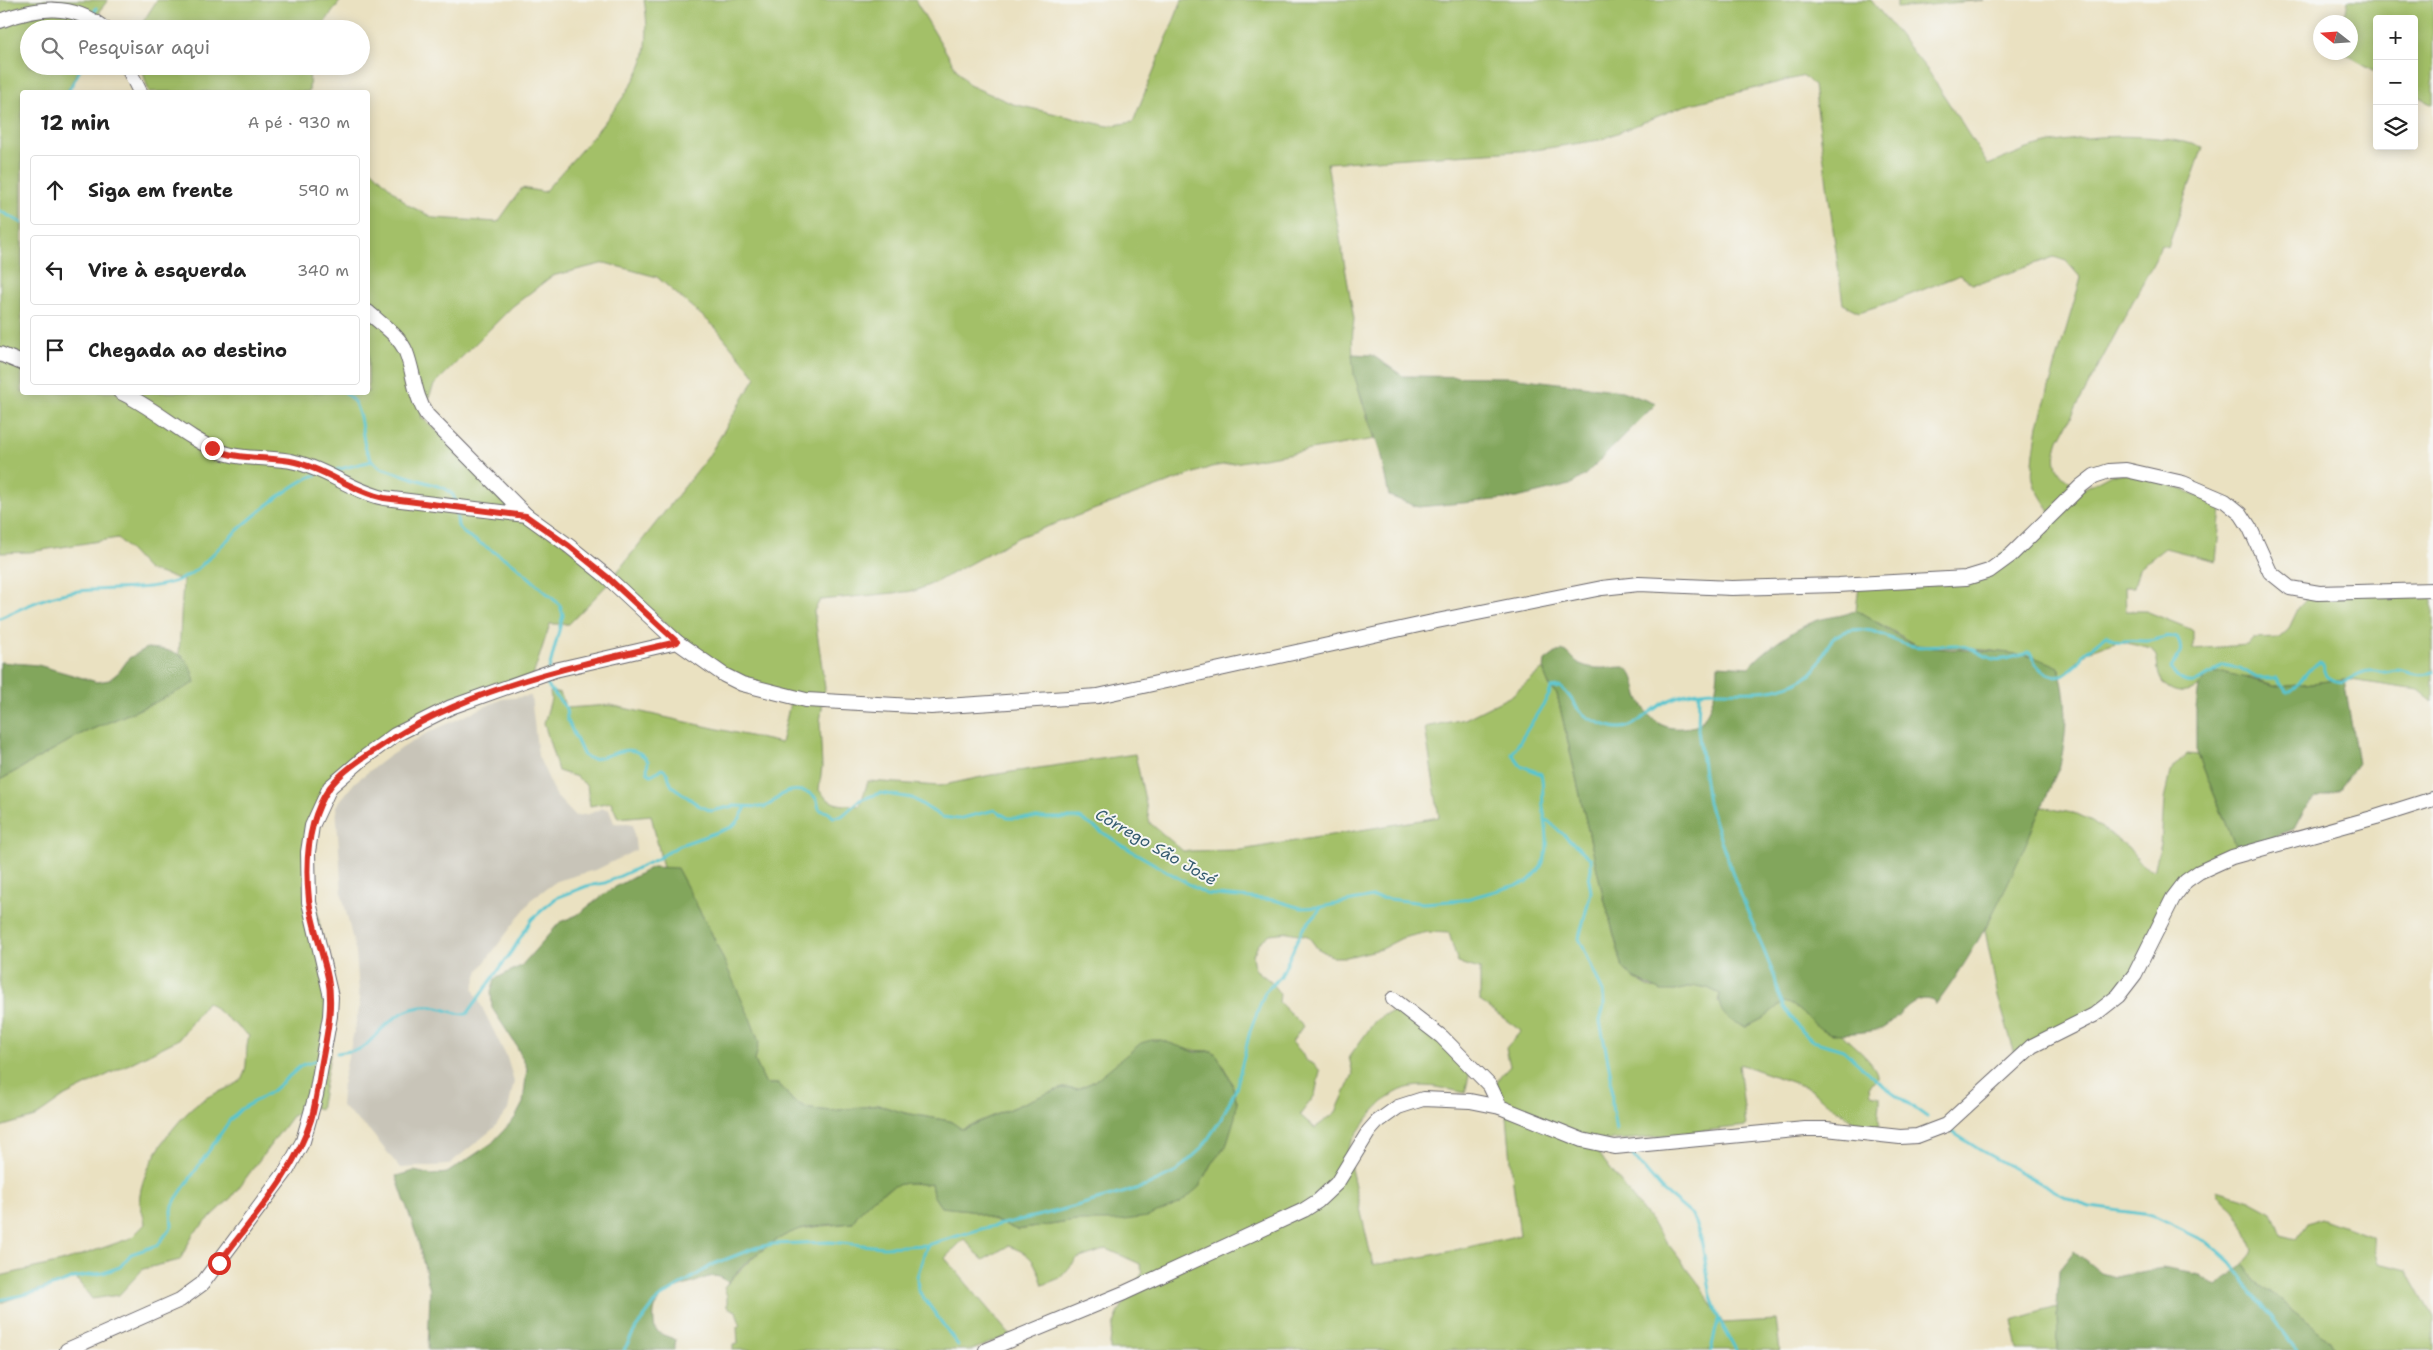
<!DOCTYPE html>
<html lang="pt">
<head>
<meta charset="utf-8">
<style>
  body { margin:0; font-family:"Shantell Sans",sans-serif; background:#f2f2f2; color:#222 }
  .controls { position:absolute; right:15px; top:15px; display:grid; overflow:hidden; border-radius:5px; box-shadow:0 2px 12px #0003 }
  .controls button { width:45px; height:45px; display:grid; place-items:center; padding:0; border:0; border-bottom:1px solid #e0e0e0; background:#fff; color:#222; font:25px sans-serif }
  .compass { position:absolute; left:2313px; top:15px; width:45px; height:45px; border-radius:50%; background:#fff; box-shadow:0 2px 12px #0003; rotate:287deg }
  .stop { position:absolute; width:15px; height:15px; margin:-11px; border:4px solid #d93025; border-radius:50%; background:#fff }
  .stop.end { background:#d93025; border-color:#fff; box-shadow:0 1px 5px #0008 }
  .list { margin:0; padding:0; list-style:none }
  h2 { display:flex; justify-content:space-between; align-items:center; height:65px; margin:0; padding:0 20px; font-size:21px }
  h2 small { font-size:16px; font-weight:400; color:#767676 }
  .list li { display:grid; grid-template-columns:32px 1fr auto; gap:15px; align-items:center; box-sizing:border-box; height:70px; margin:0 10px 10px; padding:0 10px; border:1px solid #e0e0e0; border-radius:5px }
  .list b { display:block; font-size:19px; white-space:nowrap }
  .list em { font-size:16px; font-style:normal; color:#767676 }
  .icon { flex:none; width:28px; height:28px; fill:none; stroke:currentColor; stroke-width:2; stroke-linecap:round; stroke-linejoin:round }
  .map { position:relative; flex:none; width:2433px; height:1350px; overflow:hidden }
  .search { position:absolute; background:#fff; box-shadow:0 2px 12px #0003; left:20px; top:20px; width:350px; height:55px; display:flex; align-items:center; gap:12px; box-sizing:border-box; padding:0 18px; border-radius:28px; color:#767676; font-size:19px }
  .panel { position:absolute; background:#fff; box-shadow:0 2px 12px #0003; left:20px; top:90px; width:350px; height:305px; border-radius:5px }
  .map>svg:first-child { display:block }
  .industrial { fill:#c8c4b8 }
  .green { fill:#a3c068; stroke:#627152; fill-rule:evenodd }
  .forest { fill:#82a65c; stroke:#52644c }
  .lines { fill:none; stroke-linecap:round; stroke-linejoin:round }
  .stream { stroke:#58c5cf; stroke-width:3 }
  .minor-casing { stroke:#68656a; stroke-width:16 }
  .minor { stroke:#fff; stroke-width:14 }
  .route { stroke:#d93025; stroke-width:6 }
  .labels { text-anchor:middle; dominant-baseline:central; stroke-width:4; stroke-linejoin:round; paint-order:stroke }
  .water-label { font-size:16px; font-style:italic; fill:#355b6f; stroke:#f6f6f2 }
</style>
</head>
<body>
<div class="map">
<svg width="2433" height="1350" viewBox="0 0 2433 1350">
  <rect width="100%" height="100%" fill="#f6f6f2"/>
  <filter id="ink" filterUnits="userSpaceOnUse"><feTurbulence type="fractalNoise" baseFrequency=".02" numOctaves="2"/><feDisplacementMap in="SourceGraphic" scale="10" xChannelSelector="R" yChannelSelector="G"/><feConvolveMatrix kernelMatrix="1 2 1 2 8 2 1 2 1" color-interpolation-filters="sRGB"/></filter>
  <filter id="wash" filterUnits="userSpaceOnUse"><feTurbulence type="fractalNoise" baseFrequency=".0096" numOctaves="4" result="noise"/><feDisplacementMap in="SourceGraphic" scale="20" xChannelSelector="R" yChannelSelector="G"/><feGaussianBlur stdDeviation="1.12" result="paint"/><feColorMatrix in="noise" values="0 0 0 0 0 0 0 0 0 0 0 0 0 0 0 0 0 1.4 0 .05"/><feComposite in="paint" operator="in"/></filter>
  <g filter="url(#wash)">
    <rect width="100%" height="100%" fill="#eae1c1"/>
    <path class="industrial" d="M 531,696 L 538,756 L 557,797 L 575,816 L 589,814 L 603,808 L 609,810 L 614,823 L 633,824 L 636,850 L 598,869 L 557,881 L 533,898 L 479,970 L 473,989 L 507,1058 L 514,1081 L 508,1110 L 493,1129 L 448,1165 L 400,1168 L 370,1131 L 341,1106 L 343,1080 L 360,1005 L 356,953 L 342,895 L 336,806 L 355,782 L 389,756 L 425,734 L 502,699 Z"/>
    <g class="green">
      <path d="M 0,0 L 108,0 L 101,9 L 94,29 L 29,29 L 29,66 L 80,66 L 67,92 L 22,92 L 22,392 L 368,392 L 368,166 L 408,205 L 434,218 L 498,222 L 522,188 L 544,192 C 570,162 639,90 645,53 C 648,36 647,17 644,0 L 915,0 L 957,70 L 969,85 L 1013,104 L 1108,126 L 1133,122 L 1182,0 L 1871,0 L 1929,72 L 1988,165 C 2001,160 2014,154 2027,149 C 2077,134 2153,131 2203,147 L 2168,247 L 2161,245 L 2157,256 L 2059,440 C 2050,467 2058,476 2083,489 L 2111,474 L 2139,474 L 2213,501 L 2221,508 L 2216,561 L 2165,548 L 2139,568 L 2134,587 L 2125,587 L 2126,611 L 2146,611 L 2190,629 L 2193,631 L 2193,649 L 2247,645 L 2252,639 L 2279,638 L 2288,630 L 2299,607 L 2305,601 L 2306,593 L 2433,592 L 2433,702 L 2418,690 L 2344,679 L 2281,687 L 2251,678 L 2209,674 C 2204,680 2199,688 2191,691 C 2178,695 2163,689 2159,675 C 2156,665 2160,658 2151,649 L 2119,641 L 2090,650 L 2061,677 L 2032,656 L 1985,650 L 1917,645 L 1856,610 L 1859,586 L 1965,581 L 2053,517 L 2035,487 L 2032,475 L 2034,452 L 2038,425 L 2081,278 L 2066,261 L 2054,257 L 1984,282 L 1972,284 L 1960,275 L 1897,300 L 1859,312 L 1843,304 L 1814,86 L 1804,76 L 1683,106 L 1600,140 L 1535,150 L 1327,163 L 1354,319 C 1348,364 1360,397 1375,439 L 1211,467 L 1019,537 L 936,582 L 915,591 L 820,600 L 814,611 L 825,688 L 820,722 L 822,767 L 819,790 C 832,807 840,804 860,806 L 868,781 L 939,786 L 991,775 L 1135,754 L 1150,823 L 1183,851 L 1241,850 L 1439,817 L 1425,727 L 1465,719 L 1511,696 L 1543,669 L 1550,688 L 1557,694 L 1601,887 L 1623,968 L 1634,978 L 1651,988 L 1674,991 L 1696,986 L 1708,988 L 1720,994 L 1718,1001 L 1728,1018 L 1746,1027 L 1762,1019 L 1783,1002 L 1789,1002 L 1831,1034 L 1841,1033 C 1845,1040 1887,1070 1875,1081 C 1874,1083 1871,1083 1869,1086 L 1870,1094 L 1880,1096 C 1881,1107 1877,1114 1880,1126 L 1857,1124 L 1806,1087 L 1739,1064 L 1746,1126 L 1633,1139 L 1591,1141 L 1605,1162 L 1696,1280 L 1723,1323 L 1776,1320 L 1780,1350 L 1110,1350 C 1109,1320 1128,1296 1143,1272 L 1140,1264 L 1107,1249 L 1077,1259 L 1060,1278 L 1043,1285 C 1035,1261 1032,1254 1008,1246 L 983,1260 L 964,1239 L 945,1258 L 1010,1335 L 972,1350 L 733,1350 L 733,1345 L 738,1344 L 737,1327 L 740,1325 L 736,1311 L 727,1307 L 727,1296 L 724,1288 C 741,1267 775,1235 801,1229 C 818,1226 835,1225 852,1223 C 864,1204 885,1185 908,1183 C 916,1183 923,1185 931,1183 L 933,1195 L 941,1207 L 970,1210 L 1017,1230 L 1076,1221 L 1095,1220 L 1199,1187 L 1211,1164 L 1226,1146 L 1237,1102 L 1231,1081 L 1217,1055 L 1212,1051 L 1188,1050 L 1116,1065 L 1093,1082 L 1077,1089 L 1063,1088 L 1048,1093 L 961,1129 L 950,1121 L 905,1113 L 878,1105 L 832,1111 L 810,1109 L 793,1101 L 779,1084 L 766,1084 L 755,1061 L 759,1042 L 711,932 L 677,869 L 663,868 L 651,815 L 618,818 L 611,802 L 590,806 L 587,786 L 577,777 L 558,771 L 544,723 L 551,699 L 550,692 L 560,693 L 566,708 L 610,705 L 781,743 L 790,703 C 748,682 709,660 673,630 C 653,613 635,593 614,576 L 708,457 L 756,377 L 715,327 L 657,277 L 605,263 L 552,276 L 513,306 L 434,385 L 421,417 L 609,583 L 569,624 L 550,624 L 531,682 L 502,685 L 381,744 L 328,793 L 311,834 L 311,876 L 333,1001 L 331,1051 L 320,1110 L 315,1107 L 292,1116 L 231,1198 L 193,1234 L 180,1260 L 143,1269 L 119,1295 L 92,1299 L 75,1277 L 0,1303 L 0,1276 L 65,1261 L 131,1238 L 145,1224 C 144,1214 138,1204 140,1194 C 145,1162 178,1115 206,1098 C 217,1091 239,1087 244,1074 C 248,1064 245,1047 249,1036 L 207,1002 L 179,1039 L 65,1096 L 35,1117 L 0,1127 L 0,780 L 81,734 L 154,703 L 183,656 L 179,655 L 183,580 L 148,570 L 118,538 L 30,552 L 0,553 ZM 1288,932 L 1308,936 L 1317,948 L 1333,957 L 1347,957 L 1381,949 L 1402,938 L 1428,932 L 1449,933 L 1458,963 L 1480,969 L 1480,1001 L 1521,1031 L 1506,1048 L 1510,1066 L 1500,1077 L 1492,1092 L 1506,1106 L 1513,1183 L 1520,1235 L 1438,1254 L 1373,1265 L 1347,1151 C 1360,1126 1382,1093 1411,1087 C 1429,1084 1448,1089 1465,1093 L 1470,1072 L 1412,1015 L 1394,1012 L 1384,1015 L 1375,1021 L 1349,1057 L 1353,1074 L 1336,1112 L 1315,1128 L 1300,1115 L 1315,1095 L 1320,1071 L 1315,1065 L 1305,1060 L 1302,1053 L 1292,1042 L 1303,1026 L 1279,1002 L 1280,994 L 1270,981 L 1255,969 L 1253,955 L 1259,943 L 1270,934 Z"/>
      <path d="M 157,0 L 341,0 L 320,29 L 135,29 L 134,23 L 141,25 Z"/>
      <path d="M 1897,0 L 1984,0 L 1897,8 Z"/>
      <path d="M 2348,0 L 2433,0 L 2433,105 L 2414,94 L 2414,19 L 2377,19 L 2377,72 L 2344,53 L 2350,52 L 2350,22 L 2344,22 Z"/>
      <path d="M 141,66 L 310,66 L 309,92 L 149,92 Z"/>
      <path d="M 2187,754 L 2198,755 L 2237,850 L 2212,857 L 2180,881 L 2123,996 L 2015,1054 L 1998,997 L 1985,930 L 2042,807 L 2077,814 L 2092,821 L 2128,847 L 2142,865 L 2154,870 L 2161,845 L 2164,800 L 2170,772 Z"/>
      <path d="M 2217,1190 L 2250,1200 L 2272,1212 L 2281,1235 L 2297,1239 L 2308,1223 L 2321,1218 L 2372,1237 L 2379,1263 L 2407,1270 L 2433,1317 L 2433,1350 L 2334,1350 L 2327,1338 L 2256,1281 L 2243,1263 L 2253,1251 C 2249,1237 2243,1223 2234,1211 C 2227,1203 2220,1201 2217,1190 Z"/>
      <path d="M 2057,1307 L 2058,1350 L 2018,1350 L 2012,1320 Z"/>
    </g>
    <g class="forest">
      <path d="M 1352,354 L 1372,355 L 1403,376 L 1510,377 L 1622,391 L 1656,404 L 1585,475 L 1570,485 L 1517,498 L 1418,507 L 1389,496 L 1380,452 L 1354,375 Z"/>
      <path d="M 1856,610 C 1871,618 1907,643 1920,646 C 1966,654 2015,645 2059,667 C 2068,704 2068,728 2060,765 C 2024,848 1991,932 1936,1005 L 1934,1001 C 1911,992 1900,1018 1883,1028 C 1877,1032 1842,1034 1834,1034 C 1815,1033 1802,1004 1783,1002 L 1762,1019 L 1746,1027 C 1730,1022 1716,1013 1720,994 L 1708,988 L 1696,986 L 1674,991 L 1661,991 L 1634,978 L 1623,968 L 1601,887 L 1557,694 C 1548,686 1542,674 1545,661 L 1557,652 L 1565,651 C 1571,654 1574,661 1580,664 C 1595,671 1610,667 1625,667 C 1636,675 1635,687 1639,698 C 1652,727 1670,733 1699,725 C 1713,706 1718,688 1718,665 L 1750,667 C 1763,650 1801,624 1822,619 C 1835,616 1844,616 1856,610 Z"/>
      <path d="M 147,648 C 176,650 189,653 195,683 L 154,703 L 81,734 L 0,780 L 0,662 L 38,665 L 97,682 L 109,680 L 119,672 L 129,658 Z"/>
      <path d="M 2223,672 L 2281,687 L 2344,679 L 2358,764 L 2339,790 L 2316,798 L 2303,812 L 2294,829 L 2237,850 L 2196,750 L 2196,707 L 2199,686 L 2209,674 Z"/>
      <path d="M 652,867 L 677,868 L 711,932 L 750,1018 L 759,1042 L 755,1061 L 766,1084 L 779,1084 L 793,1101 L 810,1109 L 832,1111 L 878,1105 L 905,1113 L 950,1121 L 962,1129 L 1048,1093 L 1063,1088 L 1077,1089 L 1093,1082 L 1141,1043 L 1151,1040 L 1161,1040 L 1195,1052 L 1212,1051 L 1217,1055 L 1231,1081 L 1237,1102 L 1235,1117 L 1226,1146 L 1211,1164 L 1199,1187 L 1179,1204 L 1147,1217 L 1117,1221 L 1076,1221 L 1017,1230 L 970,1210 L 941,1207 L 933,1195 L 931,1183 C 923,1185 916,1183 908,1183 C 885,1185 864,1204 852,1223 C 836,1225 814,1224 798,1230 C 772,1239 745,1261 728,1283 C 717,1271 706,1278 693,1283 C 672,1289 651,1295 654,1322 C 654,1326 655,1330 658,1332 C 663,1336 671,1337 676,1340 L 674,1350 L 428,1350 L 430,1290 L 417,1237 L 396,1176 L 414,1171 L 432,1175 L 447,1173 L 492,1143 L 515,1118 L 523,1103 L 527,1068 L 516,1045 L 492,1008 L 491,991 L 495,979 L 521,966 L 560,922 L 577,915 L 610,890 Z"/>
      <path d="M 2074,1251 L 2101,1273 L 2115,1277 L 2162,1268 L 2201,1275 L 2217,1287 L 2243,1263 L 2256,1281 L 2327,1338 L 2334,1350 L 2058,1350 L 2057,1307 L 2059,1270 Z"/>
    </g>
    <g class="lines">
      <g class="stream">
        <path d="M 93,17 L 96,8"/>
        <path d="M 68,92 L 82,66"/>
        <path d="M 0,211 L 22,223"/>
        <path d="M 345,392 L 355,403 L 360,417 L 365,447 L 372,461 L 381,468 L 444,488 L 453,495 L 456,502"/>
        <path d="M 336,470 L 372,461"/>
        <path d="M 456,511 L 458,526 L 465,534 L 514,564 L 560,605 L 563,615 L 549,669"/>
        <path d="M 0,618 C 26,606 50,594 79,591 C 107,588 157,591 181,579 C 198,572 209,557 222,545 C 240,527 293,481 316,475"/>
        <path d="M 548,677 L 547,685 L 566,708 L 567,719 L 584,756 C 601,768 628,734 648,761 L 647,772 L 651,775 L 662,769 C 670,773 668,779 672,786 L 698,805 L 711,811 L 734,806 L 765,807 C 781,799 780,788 803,791 C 808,792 814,794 816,799 C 819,803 817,806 820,810 L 828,812 L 833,817 L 842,816 L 860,800 L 880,793 L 912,798 L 942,817 L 958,819 L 995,810 L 1008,818 L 1080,818 L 1125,847 L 1206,894 L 1274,900 L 1301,908 L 1321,907 L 1372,897 L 1424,903 L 1463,900 L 1527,882 C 1555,860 1547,835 1543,806 C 1542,795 1544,784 1541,774 L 1520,765 L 1512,754 L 1549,695 L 1551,688 L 1560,687 C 1570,693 1573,705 1582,713 C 1590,720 1609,728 1620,728 C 1634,728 1645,715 1656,708 C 1663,702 1673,698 1683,695 C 1725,684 1764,702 1805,678 C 1829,664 1819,635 1852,630 C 1875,626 1891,642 1913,646 C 1927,649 1943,644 1958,645 C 1983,648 1984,666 2014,657 C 2019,656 2024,655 2028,652 L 2031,654 C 2035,666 2046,679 2062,675 C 2069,673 2072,666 2079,663 L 2083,654 L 2107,635 L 2119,642 C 2129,639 2136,641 2146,641 C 2158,642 2164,633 2177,638 C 2185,652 2178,657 2171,668 C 2186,695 2205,678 2223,665 L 2240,668 L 2257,678 L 2276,678 L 2287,692 C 2300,690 2304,668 2320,663 L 2323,665 L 2327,676 C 2347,691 2352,671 2370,671 C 2375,670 2380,673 2385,672 C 2389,672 2392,670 2396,670 C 2411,671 2419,679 2433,672"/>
        <path d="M 1699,693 L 1698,730 L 1708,803 L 1735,880 L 1775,978 L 1778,993 L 1784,1007 L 1802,1032 L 1813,1041 L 1843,1050 L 1877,1081 L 1927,1117"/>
        <path d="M 1547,820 L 1591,859 L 1591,869 L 1589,880 L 1591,892 L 1579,938 L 1603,992 L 1604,1005 L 1600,1021 L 1611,1076 L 1612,1106 L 1616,1131"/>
        <path d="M 337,1053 L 357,1050 L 364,1047 C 384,1028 400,1004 432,1007 C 445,1008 454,1015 467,1014 L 512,951 L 532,919 L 556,898 L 587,886 L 605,883 L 657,859 L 680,845 L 732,827 L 740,818 L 746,807"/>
        <path d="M 1946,1128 L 1980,1150 L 2075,1202 L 2090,1207 L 2151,1215 L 2207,1242 L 2230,1262 L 2297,1350"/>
        <path d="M 1628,1150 L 1662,1190 L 1692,1215 L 1701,1238 L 1711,1296 L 1719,1319 L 1736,1350"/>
        <path d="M 927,1245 L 917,1277 L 918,1290 L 958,1345"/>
        <path d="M 0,1300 L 36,1292 L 77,1277 L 103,1273 L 120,1267 L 131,1254 L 158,1245 L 172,1226 L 171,1210 L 176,1199 L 230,1120 L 241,1109 L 271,1092 L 302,1065 L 318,1060"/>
        <path d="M 624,1350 L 636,1328 L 658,1299 L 714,1264 L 755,1248 L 773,1244 L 830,1242 L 883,1247 L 927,1245 L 981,1229 L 1058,1211 L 1147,1186 L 1176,1172 L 1202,1148 L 1221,1119 L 1236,1089 L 1250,1031 L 1265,992 L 1281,976 L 1302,930 L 1321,908"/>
        <path d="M 1711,1350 L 1718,1320"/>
      </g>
    </g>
  </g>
  <g filter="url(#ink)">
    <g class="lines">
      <defs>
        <g id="minor">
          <path d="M 0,21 C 37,7 72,2 105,29"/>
          <path d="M 127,66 L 140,92"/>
          <path d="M 368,312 C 381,324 399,335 406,352 C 414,372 414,396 427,415 L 526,515 L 569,546 L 606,576 L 677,642 L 724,675 L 742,684 L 806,700 L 931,707 L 1098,696 L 1437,621 L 1602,588 L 1639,584 L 1732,588 L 1838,585 L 1966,578 L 1989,571 L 2011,555 L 2081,486 L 2094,476 L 2109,471 L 2126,470 L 2183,483 L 2225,501 L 2241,514 L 2250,528 L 2270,572 L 2290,588 L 2319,593 L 2433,590"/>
          <path d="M 0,354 L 22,363"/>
          <path d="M 120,392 C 156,408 184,437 219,451 C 243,461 271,456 295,462 C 326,469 352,491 384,498 L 526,515"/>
          <path d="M 1393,999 L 1442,1037 L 1490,1086 L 1500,1107"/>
          <path d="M 67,1350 L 180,1300 L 202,1284 L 287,1170 L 303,1141 L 316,1095 L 330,1016 L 331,997 L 309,902 L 308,852 L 312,826 L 330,787 L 365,757 L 395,735 L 451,707 L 555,670 L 677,642"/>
          <path d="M 986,1350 L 1124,1293 L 1304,1210 L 1318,1201 L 1337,1183 L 1369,1131 L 1377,1122 L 1398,1107 L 1423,1099 L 1470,1101 L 1500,1107 L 1582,1140 L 1615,1147 L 1805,1129 L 1826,1129 L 1900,1137 L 1917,1136 L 1946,1125 L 2032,1046 L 2094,1015 L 2118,996 L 2135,974 L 2173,898 L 2186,881 L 2199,872 L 2232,857 L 2376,817 L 2433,799"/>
        </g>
      </defs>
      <use href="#minor" class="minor-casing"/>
      <use href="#minor" class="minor"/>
    </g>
  </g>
  <g class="lines" filter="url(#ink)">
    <path class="route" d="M 212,448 C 238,461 267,456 295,462 C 325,469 352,491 384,498 L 526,516 L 569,546 L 606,576 L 677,642 C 573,666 464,688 375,750 C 359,760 341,772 330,787 C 307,820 305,862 309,900 C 312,926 323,952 328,978 C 334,1008 326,1038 321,1067 C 318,1085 316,1103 311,1120 C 294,1174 252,1218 219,1263"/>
  </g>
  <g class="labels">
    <g class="water-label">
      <text transform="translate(1156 847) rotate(30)">Córrego São José</text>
    </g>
  </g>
</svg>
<div class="controls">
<button>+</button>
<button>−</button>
<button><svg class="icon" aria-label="layers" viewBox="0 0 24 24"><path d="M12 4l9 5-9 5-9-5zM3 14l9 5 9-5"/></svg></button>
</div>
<svg class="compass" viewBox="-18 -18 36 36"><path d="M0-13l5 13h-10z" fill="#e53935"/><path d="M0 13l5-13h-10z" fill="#767676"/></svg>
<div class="stop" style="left:219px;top:1263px"></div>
<div class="stop end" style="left:212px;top:448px"></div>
<div class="search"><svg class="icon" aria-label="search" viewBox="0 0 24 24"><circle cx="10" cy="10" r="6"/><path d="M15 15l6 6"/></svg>Pesquisar aqui</div>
<section class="panel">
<h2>12 min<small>A pé · 930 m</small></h2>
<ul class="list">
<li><svg class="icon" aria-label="ahead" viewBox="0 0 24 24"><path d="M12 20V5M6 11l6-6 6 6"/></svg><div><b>Siga em frente</b></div><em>590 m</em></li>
<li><svg class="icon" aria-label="left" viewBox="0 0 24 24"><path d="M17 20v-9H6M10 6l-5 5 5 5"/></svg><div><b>Vire à esquerda</b></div><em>340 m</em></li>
<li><svg class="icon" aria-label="arrive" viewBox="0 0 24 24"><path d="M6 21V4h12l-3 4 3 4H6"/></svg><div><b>Chegada ao destino</b></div></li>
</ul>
</section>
</div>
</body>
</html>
